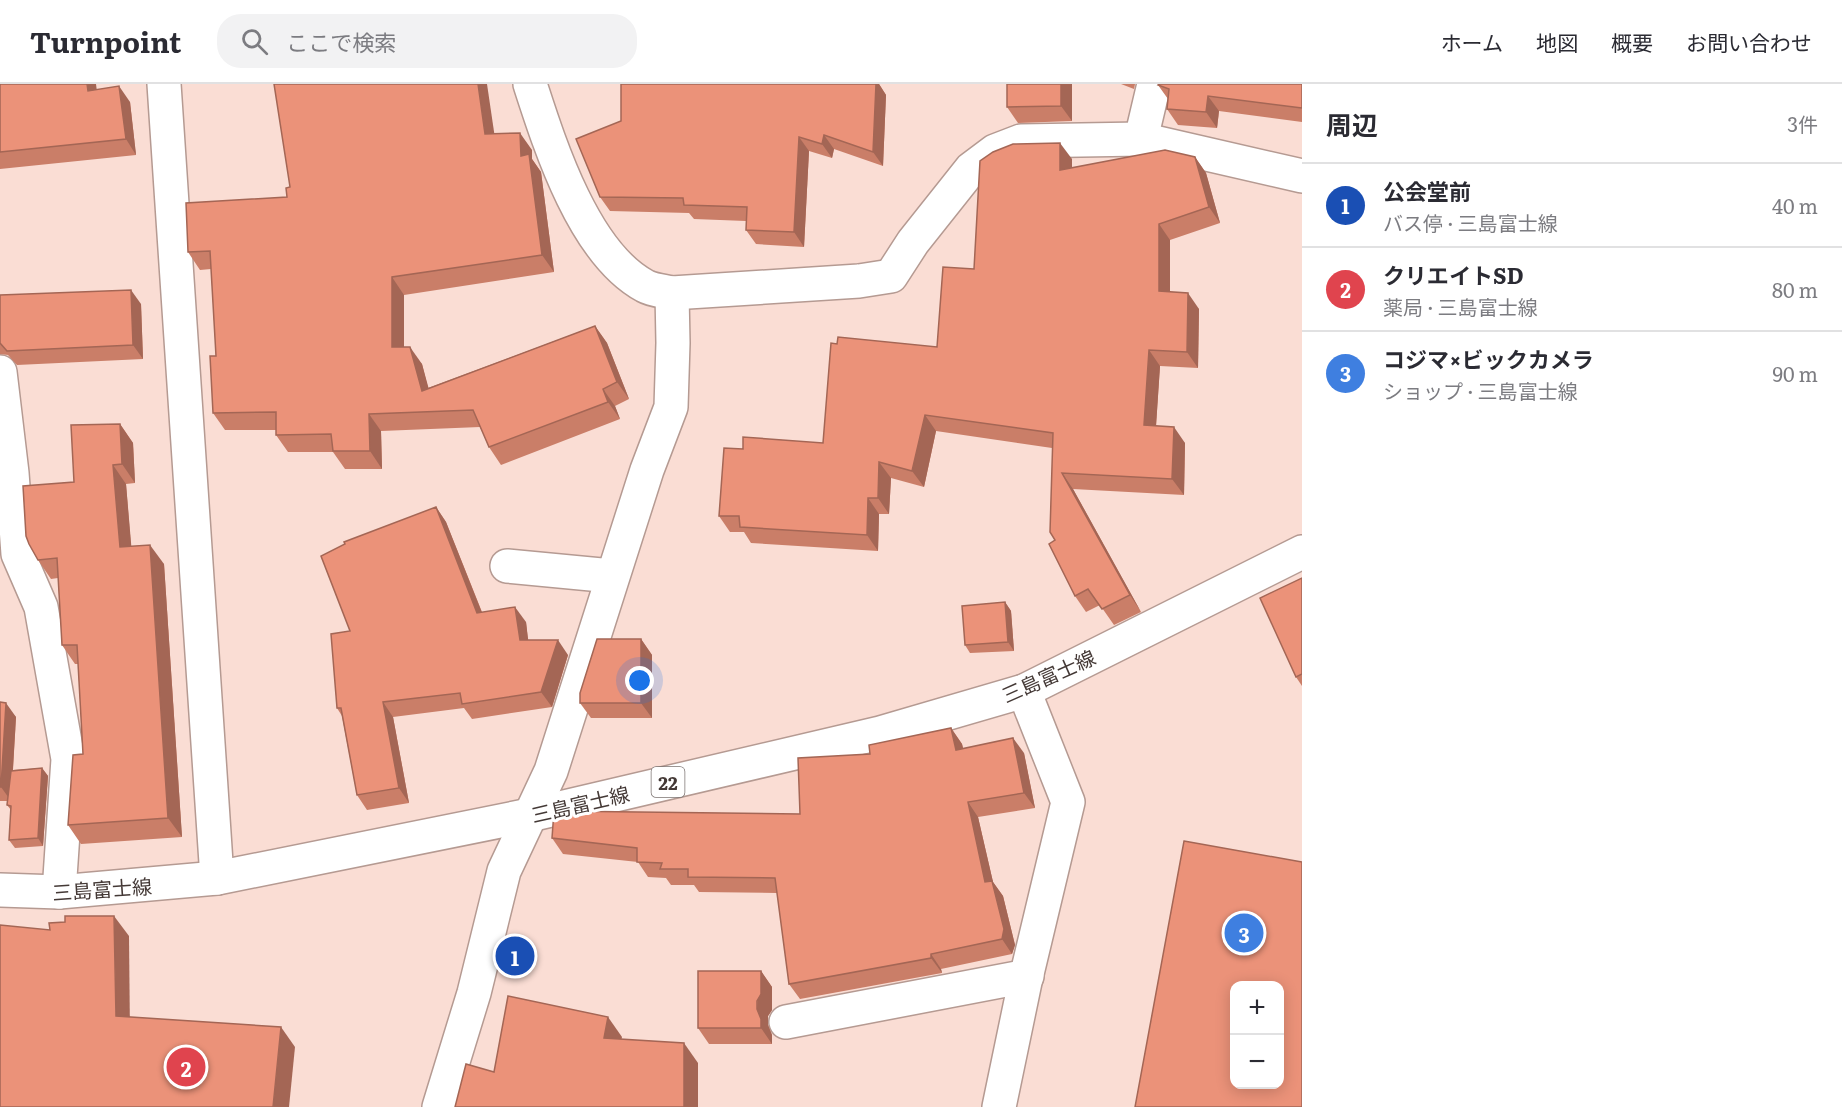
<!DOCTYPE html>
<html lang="ja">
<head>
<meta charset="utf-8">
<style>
  body { margin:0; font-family:Literata,"Noto Sans JP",serif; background:#f2f2f3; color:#2b2b33 }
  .controls { position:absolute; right:18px; bottom:18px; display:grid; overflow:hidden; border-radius:12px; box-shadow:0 3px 15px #0003 }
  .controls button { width:54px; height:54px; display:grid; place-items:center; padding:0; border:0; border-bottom:2px solid #e1e1e2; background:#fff; color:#2b2b33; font:30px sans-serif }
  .you { position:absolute; left:640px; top:597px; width:21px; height:21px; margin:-15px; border:4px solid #fff; border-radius:50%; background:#1a73e8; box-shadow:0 0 0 9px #1a73e833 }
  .badge { display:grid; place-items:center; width:39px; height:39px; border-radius:50%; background:#418394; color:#fff; font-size:20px; font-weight:700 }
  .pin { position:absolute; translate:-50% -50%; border:3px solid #fff; box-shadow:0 2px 6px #0006 }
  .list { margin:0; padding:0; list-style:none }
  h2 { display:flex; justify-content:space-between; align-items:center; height:78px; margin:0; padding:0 24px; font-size:26px }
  h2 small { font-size:20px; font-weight:400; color:#7c7c81 }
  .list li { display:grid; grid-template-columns:39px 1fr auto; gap:18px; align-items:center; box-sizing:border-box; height:84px; padding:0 24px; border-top:2px solid #e1e1e2 }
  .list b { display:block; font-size:22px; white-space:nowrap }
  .list p { margin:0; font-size:20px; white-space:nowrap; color:#7c7c81 }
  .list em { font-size:20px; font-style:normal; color:#7c7c81 }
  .icon { flex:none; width:33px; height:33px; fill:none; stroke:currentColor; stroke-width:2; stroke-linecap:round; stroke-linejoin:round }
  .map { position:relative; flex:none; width:1302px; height:1023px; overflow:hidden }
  header { display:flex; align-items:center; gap:36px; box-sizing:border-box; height:84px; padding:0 30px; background:#fff; border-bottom:2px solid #e1e1e2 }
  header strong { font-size:28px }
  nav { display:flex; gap:33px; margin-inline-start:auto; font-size:21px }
  .search { width:420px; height:54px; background:#f2f2f3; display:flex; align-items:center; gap:15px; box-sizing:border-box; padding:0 21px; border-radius:24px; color:#7c7c81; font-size:22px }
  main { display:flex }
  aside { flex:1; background:#fff }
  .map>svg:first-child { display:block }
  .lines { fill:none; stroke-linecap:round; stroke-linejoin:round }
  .minor-casing { stroke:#b59a92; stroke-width:36 }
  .major-casing { stroke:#b59a92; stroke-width:36 }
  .minor { stroke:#fff; stroke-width:33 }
  .major { stroke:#fff; stroke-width:33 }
  .wall { fill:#ca7e68 }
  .shaded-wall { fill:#a46655 }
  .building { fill:#eb9279; stroke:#a46655; stroke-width:1.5; fill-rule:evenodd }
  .labels { text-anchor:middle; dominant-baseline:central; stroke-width:6; stroke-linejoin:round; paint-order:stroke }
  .shield { fill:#fff; stroke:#7c7472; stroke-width:1.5 }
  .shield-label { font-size:18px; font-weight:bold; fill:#443936 }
  .street-label { font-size:20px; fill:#443936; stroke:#fff }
</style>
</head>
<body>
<header>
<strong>Turnpoint</strong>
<div class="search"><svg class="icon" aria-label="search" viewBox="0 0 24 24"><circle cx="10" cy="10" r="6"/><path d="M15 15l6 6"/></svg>ここで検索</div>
<nav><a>ホーム</a><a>地図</a><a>概要</a><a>お問い合わせ</a></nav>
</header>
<main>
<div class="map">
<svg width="1302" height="1023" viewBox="0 0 1302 1023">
  <rect width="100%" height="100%" fill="#faddd4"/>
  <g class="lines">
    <defs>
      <g id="minor">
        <path d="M 164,0 L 217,794"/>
        <path d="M 1141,55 L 1154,0"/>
        <path d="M 672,209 L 859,197 L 891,192 L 913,158 L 971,85 L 995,67 L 1021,57 L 1141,55 L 1302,92"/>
        <path d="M 0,288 L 12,389 L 18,470 L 41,523 L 68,675 L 59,808"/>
        <path d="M 507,482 L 612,492"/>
        <path d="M 786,938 L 1027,892"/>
        <path d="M 439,1023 L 474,909 L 504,787 L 551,687 L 647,386 L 671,323 L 673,259 L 672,209 C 663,207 652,206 645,202 C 584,169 550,62 530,0"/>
        <path d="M 999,1023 L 1025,898 L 1068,718 L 1024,607"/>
      </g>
      <path id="major" d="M 0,806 L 59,808 L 217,794 L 530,731 L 880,649 L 1024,607 L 1302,468"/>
    </defs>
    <use href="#minor" class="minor-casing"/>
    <use href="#major" class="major-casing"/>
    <use href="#minor" class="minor"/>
    <use href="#major" class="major"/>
  </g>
  <g class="wall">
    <path d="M 0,0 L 97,6 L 130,18 L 136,71 L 0,85 Z"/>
    <path d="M 621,0 L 879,0 L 886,11 L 883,82 L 834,65 L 832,74 L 809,67 L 804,163 L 756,160 L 746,146 L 746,137 L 694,135 L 689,129 L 610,127 L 600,113 L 621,37 Z"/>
    <path d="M 1072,0 L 1072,37 L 1018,39 L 1007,23 Z"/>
    <path d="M 1121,0 L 1135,0 L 1134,5 Z"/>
    <path d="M 1302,0 L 1302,38 L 1219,27 L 1217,44 L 1178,41 L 1167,25 L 1168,15 L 1158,1 Z"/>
    <path d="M 494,50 L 532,66 L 532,75 L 541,88 L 554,188 L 404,211 L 404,263 L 422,280 L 428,304 L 595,242 L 607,259 L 629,315 L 615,322 L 620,335 L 501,381 L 489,363 L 480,343 L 381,347 L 382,385 L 345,385 L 333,368 L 288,368 L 276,351 L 276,346 L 225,346 L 213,329 L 216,272 L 211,185 L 200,186 L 188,168 L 287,113 L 290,103 Z"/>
    <path d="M 1195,73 L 1206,89 L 1220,139 L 1170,156 L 1170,208 L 1199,225 L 1198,284 L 1160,282 L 1156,342 L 1185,359 L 1184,411 L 1073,405 L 1141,528 L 1114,541 L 1100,521 L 1086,528 L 1075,512 L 1055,456 L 1052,364 L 936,347 L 924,403 L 891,394 L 889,430 L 879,430 L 878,467 L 751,459 L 744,448 L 730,448 L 719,432 L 743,365 L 823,359 L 837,260 L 937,263 L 974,185 L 1072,75 L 1072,84 Z"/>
    <path d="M 0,211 L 141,220 L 143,275 L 17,281 L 8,271 L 0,270 Z"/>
    <path d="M 120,340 L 133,359 L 135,399 L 126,400 L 131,462 L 164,480 L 182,753 L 81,760 L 68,741 L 83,670 L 78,580 L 75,580 L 62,561 L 58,494 L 51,495 L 38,476 L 74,398 Z"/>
    <path d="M 436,423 L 446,438 L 482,528 L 526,538 L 528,556 L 568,571 L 552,623 L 472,635 L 464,624 L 393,633 L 409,719 L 367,726 L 357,711 L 342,632 L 337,624 Z"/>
    <path d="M 1302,494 L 1302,602 L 1296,593 Z"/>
    <path d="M 1005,518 L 1011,527 L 1014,567 L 970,569 L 965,561 Z"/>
    <path d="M 641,555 L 652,571 L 652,634 L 591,634 L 580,619 Z"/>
    <path d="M 0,618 L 16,633 L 13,686 L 42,684 L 48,692 L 43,762 L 15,764 L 9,756 L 11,726 L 7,721 L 8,717 L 0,717 Z"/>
    <path d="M 951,644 L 962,660 L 963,664 L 1024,669 L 1035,724 L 978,733 L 993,798 L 1003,812 L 1015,861 L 1012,870 L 941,885 L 942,889 L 800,915 L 789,900 L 777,809 L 699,808 L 694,801 L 671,801 L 666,794 L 648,793 L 638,778 L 563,770 L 552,754 L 800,730 L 870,670 Z"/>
    <path d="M 761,887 L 772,903 L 772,926 L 768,932 L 768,941 L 772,951 L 772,960 L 709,960 L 698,944 Z"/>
  </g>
  <g class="shaded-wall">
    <path d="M 87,0 L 96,0 L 99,23 L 88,7 Z"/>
    <path d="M 478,0 L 487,0 L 497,68 L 485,50 Z"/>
    <path d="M 876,0 L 879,0 L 886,11 L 883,82 L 873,68 Z"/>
    <path d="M 1061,0 L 1072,0 L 1072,37 L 1061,22 Z"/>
    <path d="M 119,2 L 130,18 L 136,71 L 126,55 Z"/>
    <path d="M 1208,12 L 1219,27 L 1217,44 L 1206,28 Z"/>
    <path d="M 520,49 L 532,66 L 532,75 L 541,88 L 554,188 L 542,171 L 521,72 Z"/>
    <path d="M 824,51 L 834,65 L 832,74 L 822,60 Z"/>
    <path d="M 799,53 L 809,67 L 804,163 L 794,148 Z"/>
    <path d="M 1060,59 L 1072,75 L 1072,102 L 1060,86 Z"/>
    <path d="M 1195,73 L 1206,89 L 1220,139 L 1209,123 Z"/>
    <path d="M 1159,140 L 1170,156 L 1170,223 L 1159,207 Z"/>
    <path d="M 392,193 L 404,211 L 404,281 L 392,263 Z"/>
    <path d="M 131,206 L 141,220 L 143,275 L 133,261 Z"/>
    <path d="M 1188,209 L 1199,225 L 1198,284 L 1187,268 Z"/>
    <path d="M 595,242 L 607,259 L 629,315 L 617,298 Z"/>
    <path d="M 410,263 L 422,280 L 434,324 L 422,307 Z"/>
    <path d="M 1149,266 L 1160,282 L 1155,357 L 1144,341 Z"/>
    <path d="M 603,305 L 615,322 L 620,335 L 608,318 Z"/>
    <path d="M 369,330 L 381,347 L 382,385 L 370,367 Z"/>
    <path d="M 925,331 L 936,347 L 924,403 L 912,387 Z"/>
    <path d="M 120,340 L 133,359 L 135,399 L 122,380 Z"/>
    <path d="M 1174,343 L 1185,359 L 1184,411 L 1172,395 Z"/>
    <path d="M 879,378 L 891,394 L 889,430 L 878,414 Z"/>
    <path d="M 113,381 L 126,400 L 133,482 L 120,463 Z"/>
    <path d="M 1062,389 L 1073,405 L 1141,528 L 1130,511 Z"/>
    <path d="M 868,414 L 879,430 L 878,467 L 867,451 Z"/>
    <path d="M 436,423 L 446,438 L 488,544 L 477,529 Z"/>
    <path d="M 150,461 L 164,480 L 182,753 L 168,734 Z"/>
    <path d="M 1005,518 L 1011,527 L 1014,567 L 1008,558 Z"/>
    <path d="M 515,523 L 526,538 L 530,571 L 520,556 Z"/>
    <path d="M 641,555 L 652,571 L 652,634 L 641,619 Z"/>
    <path d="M 558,556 L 568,571 L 552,623 L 541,608 Z"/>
    <path d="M 383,618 L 393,633 L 409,719 L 399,704 Z"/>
    <path d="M 6,619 L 16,633 L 11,717 L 1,703 Z"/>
    <path d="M 951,644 L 962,660 L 967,681 L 956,666 Z"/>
    <path d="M 1013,654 L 1024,669 L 1035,724 L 1024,709 Z"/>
    <path d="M 42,684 L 48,692 L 43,762 L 38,754 Z"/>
    <path d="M 968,718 L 978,733 L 993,798 L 1003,812 L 1015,861 L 1012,870 L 1002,855 L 985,798 Z"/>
    <path d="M 114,832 L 129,852 L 130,952 L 116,932 Z"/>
    <path d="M 931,870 L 941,885 L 942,889 L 931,874 Z"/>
    <path d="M 761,887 L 772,903 L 772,926 L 768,932 L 768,941 L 772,951 L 772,960 L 761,944 L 757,925 Z"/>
    <path d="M 608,933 L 622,953 L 617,974 L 604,954 Z"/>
    <path d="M 281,943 L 295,963 L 289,1023 L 273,1023 Z"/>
    <path d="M 684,959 L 698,979 L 698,1023 L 684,1023 Z"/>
  </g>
  <g class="building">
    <path d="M 0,0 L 87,0 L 88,7 L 119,2 L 126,55 L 0,68 Z"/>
    <path d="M 274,0 L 478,0 L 485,50 L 520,49 L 521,72 L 529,70 L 542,171 L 392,193 L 392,263 L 410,263 L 422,307 L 595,242 L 617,298 L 603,305 L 608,318 L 489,363 L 473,326 L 369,330 L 370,367 L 333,367 L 331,350 L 276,351 L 276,328 L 213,329 L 210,272 L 216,272 L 210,167 L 188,168 L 186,119 L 287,113 L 286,104 L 290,103 Z"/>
    <path d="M 621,0 L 876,0 L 873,68 L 824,51 L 822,60 L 799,53 L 794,148 L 746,146 L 747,123 L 684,121 L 683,114 L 600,113 L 576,55 L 621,37 Z"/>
    <path d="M 1007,0 L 1061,0 L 1061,22 L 1007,23 Z"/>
    <path d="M 1159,0 L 1302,0 L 1302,24 L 1208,12 L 1206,28 L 1167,25 L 1169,5 L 1158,1 Z"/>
    <path d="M 1060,59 L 1060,86 L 1165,66 L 1195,73 L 1209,123 L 1159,140 L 1159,207 L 1188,209 L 1187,268 L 1149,266 L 1144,341 L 1174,343 L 1172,395 L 1062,389 L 1130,511 L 1102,525 L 1088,505 L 1075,512 L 1049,460 L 1055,456 L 1050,448 L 1053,349 L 925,331 L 912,387 L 879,378 L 878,414 L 868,414 L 867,451 L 740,443 L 739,432 L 719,432 L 724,364 L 743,365 L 743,353 L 823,359 L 831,259 L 837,260 L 838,253 L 937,263 L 943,183 L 974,185 L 980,77 L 993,68 L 1013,60 Z"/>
    <path d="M 131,206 L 133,261 L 7,267 L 0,259 L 0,211 Z"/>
    <path d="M 120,340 L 122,380 L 113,381 L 120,463 L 150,461 L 168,734 L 68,741 L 73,671 L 83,670 L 77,561 L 62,561 L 57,474 L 38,476 L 29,460 L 26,452 L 23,402 L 74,398 L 71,341 Z"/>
    <path d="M 436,423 L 477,529 L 515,523 L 520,556 L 558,556 L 541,608 L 462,620 L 460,609 L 383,618 L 399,704 L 357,711 L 341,624 L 337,624 L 331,550 L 350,547 L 321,472 L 345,460 L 344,458 Z"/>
    <path d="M 1302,494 L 1302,590 L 1296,593 L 1260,514 Z"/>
    <path d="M 1005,518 L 1008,558 L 965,561 L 962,522 Z"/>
    <path d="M 597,555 L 641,555 L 641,619 L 580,619 L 580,609 Z"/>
    <path d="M 0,618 L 6,619 L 1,703 L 0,703 Z"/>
    <path d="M 951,644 L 956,666 L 1013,654 L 1024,709 L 968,718 L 985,798 L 992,797 L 1004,845 L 1002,855 L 931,870 L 931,874 L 789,900 L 775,794 L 688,793 L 688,785 L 660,785 L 662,779 L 637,778 L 637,764 L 552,754 L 554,727 L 800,730 L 798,674 L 870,670 L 869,661 Z"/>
    <path d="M 42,684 L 38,754 L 9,756 L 11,722 L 7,721 L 11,687 Z"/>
    <path d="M 1184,757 L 1302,778 L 1302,1023 L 1135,1023 ZM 1234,902 L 1280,902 L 1280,1000 L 1234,1000 Z"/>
    <path d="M 65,832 L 114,832 L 116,932 L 281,943 L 273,1023 L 0,1023 L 0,841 L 50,846 L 49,839 L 65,838 Z"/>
    <path d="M 698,887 L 761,887 L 761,910 L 757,917 L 757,925 L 761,935 L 761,944 L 698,944 Z"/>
    <path d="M 508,912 L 608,933 L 604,954 L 684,959 L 684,1023 L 455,1023 L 466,980 L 494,988 Z"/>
  </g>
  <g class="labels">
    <rect class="shield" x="651.5" y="683" width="33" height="30" rx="4.5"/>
    <g class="shield-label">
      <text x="668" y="698">22</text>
    </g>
    <g class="street-label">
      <text transform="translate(1048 591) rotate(-24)">三島富士線</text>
      <text transform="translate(580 719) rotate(-13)">三島富士線</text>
      <text transform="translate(102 804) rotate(-4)">三島富士線</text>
    </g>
  </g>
</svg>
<div class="controls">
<button>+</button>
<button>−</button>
</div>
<div class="you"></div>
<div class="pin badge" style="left:515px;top:872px;background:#1a4fb4">1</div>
<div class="pin badge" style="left:186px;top:983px;background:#e0444e">2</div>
<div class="pin badge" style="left:1244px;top:849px;background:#3f7fe0">3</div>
</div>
<aside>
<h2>周辺<small>3件</small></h2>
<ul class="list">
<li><span class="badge" style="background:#1a4fb4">1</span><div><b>公会堂前</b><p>バス停 · 三島富士線</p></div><em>40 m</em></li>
<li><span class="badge" style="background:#e0444e">2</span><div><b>クリエイトSD</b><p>薬局 · 三島富士線</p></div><em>80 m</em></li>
<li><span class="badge" style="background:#3f7fe0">3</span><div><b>コジマ×ビックカメラ</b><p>ショップ · 三島富士線</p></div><em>90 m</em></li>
</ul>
</aside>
</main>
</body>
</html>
